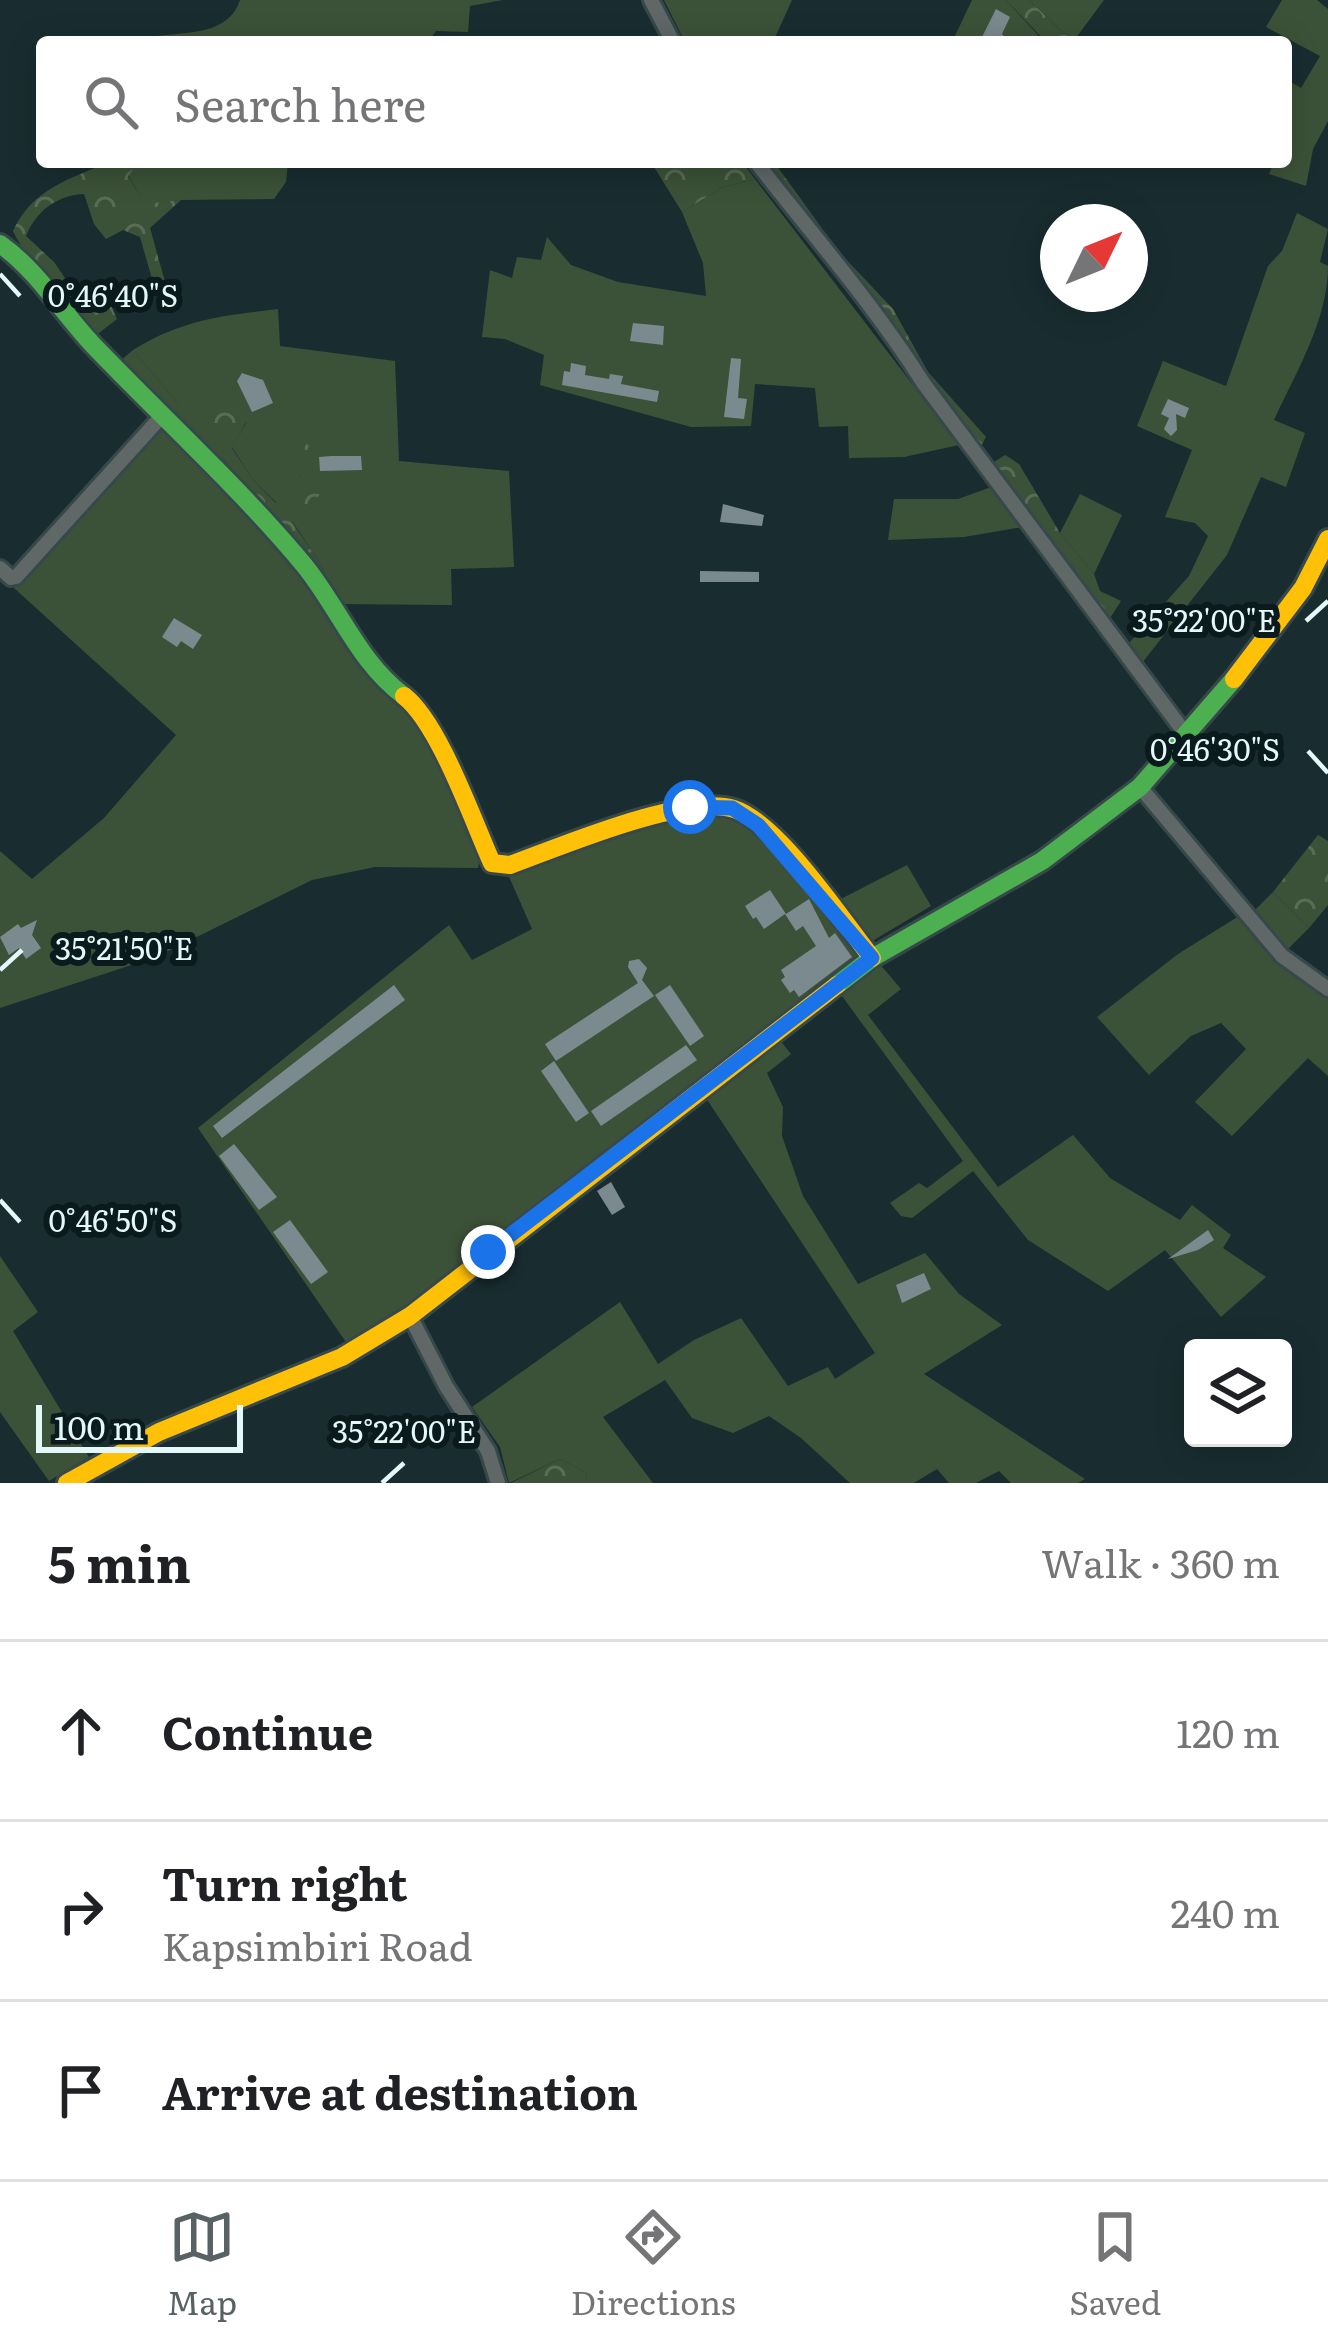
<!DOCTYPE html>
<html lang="en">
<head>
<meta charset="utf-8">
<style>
  body { margin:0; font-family:Literata,serif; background:#f2f2f2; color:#202124 }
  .controls { position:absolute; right:36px; bottom:36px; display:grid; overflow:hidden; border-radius:12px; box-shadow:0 6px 30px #0003 }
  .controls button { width:108px; height:108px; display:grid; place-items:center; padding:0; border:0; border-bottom:3px solid #e0e0e0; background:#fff; color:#202124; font:60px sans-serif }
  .compass { position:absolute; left:1040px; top:204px; width:108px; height:108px; border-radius:50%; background:#fff; box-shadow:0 6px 30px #0003; rotate:47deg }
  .scale { position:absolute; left:36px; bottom:30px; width:207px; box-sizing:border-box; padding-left:12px; border:6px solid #e4f8f9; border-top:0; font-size:33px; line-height:42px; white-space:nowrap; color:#e4f8f9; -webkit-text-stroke:9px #0b1a1c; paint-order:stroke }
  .stop { position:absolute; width:36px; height:36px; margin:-27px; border:9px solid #1a73e8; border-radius:50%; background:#fff }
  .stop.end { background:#1a73e8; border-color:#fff; box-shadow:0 3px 12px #0008 }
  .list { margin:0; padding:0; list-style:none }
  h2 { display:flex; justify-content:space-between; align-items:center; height:156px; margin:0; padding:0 48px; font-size:51px }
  h2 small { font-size:39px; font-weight:400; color:#757577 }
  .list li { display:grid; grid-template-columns:78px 1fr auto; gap:36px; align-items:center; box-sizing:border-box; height:180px; padding:0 48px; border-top:3px solid #e0e0e0 }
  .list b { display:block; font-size:45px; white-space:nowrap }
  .list p { margin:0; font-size:39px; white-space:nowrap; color:#757577 }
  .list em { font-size:39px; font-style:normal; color:#757577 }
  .icon { flex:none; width:66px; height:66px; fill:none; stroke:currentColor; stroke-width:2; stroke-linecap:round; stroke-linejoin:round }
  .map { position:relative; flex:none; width:1328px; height:1483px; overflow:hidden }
  .search { position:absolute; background:#fff; box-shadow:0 6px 30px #0003; left:36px; right:36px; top:36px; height:132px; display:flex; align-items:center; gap:30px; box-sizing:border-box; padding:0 42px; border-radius:12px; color:#757577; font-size:45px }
  .sheet { height:696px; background:#fff }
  nav { display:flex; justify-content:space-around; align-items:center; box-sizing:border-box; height:168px; border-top:3px solid #e0e0e0; background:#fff; font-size:33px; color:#757577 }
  nav a { display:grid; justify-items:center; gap:6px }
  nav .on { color:#586264 }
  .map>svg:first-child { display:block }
  .green { fill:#3c5238 }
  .forest { fill:url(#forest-crowns) }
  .building { fill:#7b8a8f }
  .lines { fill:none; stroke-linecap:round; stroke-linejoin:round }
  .street-casing { stroke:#37484a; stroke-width:20 }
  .fast-casing { stroke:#37484a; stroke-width:24 }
  .slow-casing { stroke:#37484a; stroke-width:24 }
  .street { stroke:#5f6767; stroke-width:14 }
  .fast { stroke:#4caf50; stroke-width:18 }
  .slow { stroke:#ffc107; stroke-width:18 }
  .route { stroke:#1a73e8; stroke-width:15 }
  .ticks { fill:none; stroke:#e4f8f9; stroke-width:4.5 }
  .ticks-label { font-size:30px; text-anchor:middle; fill:#e4f8f9; stroke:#0b1a1c; stroke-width:12; stroke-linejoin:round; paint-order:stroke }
</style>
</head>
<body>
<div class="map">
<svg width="1328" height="1483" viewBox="0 0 1328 1483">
  <defs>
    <pattern id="forest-crowns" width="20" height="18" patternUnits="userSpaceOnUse" patternTransform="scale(3)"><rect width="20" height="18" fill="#3c5238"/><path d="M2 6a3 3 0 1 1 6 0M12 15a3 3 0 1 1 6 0" fill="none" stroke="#586c56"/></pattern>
  </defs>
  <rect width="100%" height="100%" fill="#192d30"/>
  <g class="green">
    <path d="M 240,0 L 503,0 L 470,6 L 468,32 L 436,31 L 428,42 L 153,42 L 157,36 C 187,32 229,35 240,0 Z"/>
    <path d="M 664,0 L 792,0 L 773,42 L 685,42 Z"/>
    <path d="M 972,0 L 1006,0 L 1038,35 L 1034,42 L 952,42 Z"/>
    <path d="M 1029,0 L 1104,0 L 1073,42 Z"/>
    <path d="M 1282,0 L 1317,0 L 1328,9 L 1328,121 L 1313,149 L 1306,186 L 1269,174 L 1274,162 L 1286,162 L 1286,79 L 1301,88 L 1320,56 L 1266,27 Z"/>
    <path d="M 140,162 L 288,162 L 286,182 L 274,199 L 181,200 L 145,205 L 128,175 Z"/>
    <path d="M 755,179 L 959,445 L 904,457 L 849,458 L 848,426 L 819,427 L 815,388 L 755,384 L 751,426 L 691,427 L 540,385 L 544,355 L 505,339 L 482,337 L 490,270 L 512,278 L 517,257 L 541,260 L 547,237 L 571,265 L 618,282 L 706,296 L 703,263 L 682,212 L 723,187 Z"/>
    <path d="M 1297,213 L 1328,229 L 1320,262 L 1328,266 C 1328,320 1296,372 1274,420 L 1305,433 L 1286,487 L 1261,477 L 1227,555 L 1142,663 L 1129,643 L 1189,576 L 1208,536 L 1195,523 L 1165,517 L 1192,450 L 1137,426 L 1163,361 L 1226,386 L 1268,266 L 1282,251 Z"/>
    <path d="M 278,309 L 280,346 L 395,361 L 399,461 L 509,471 L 514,567 L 451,569 L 452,605 L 339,604 L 320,563 L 292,521 L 313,506 L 301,475 L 277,503 L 253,480 L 232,447 L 246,423 L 180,406 L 133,350 C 183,319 221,316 278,309 Z"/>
    <path d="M 161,426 C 249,514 338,604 410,707 C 442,752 460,806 480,857 L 478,868 L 375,867 L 312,880 L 156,957 L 0,1008 L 0,851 L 32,879 L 104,818 L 176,735 L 14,588 Z"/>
    <path d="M 994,486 L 1023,527 L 964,537 L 888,540 L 894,499 L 958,499 Z"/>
    <path d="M 1080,494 L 1122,515 L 1094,574 L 1060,533 Z"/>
    <path d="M 719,811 L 755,829 L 863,957 L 627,1134 L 404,1309 L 348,1345 L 198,1128 L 449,925 L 472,960 L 532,929 L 507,872 L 578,845 Z"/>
    <path d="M 907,865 L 931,906 L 869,943 L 835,902 Z"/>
    <path d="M 1273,892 L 1309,928 L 1288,949 L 1255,910 Z"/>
    <path d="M 1239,916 L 1284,965 L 1328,997 L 1328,1076 L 1308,1058 L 1232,1136 L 1195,1102 L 1246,1049 L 1221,1023 L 1191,1036 L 1149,1075 L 1097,1017 L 1178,954 Z"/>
    <path d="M 878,962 L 901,989 L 868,1015 L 998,1187 L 1073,1135 L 1110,1178 L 1180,1220 L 1192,1205 L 1231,1235 L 1223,1248 L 1266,1277 L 1221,1317 L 1165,1250 L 1108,1291 L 1028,1240 L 973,1171 L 912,1218 L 901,1216 L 890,1203 L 919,1183 L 927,1188 L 963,1161 L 839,992 Z"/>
    <path d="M 779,1039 L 791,1054 L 767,1073 L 783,1107 L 782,1136 L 803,1196 L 858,1284 L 925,1253 L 959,1294 L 1002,1325 L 924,1374 L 1085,1479 L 1078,1483 L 1011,1483 L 999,1471 L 976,1483 L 949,1483 L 937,1469 L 914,1483 L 850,1483 L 801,1438 L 769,1416 L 733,1433 L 692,1418 L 665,1380 L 603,1417 L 653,1483 L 586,1483 L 587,1473 L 560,1459 L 509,1483 L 500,1447 L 472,1407 L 620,1302 L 658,1364 L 694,1340 L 741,1318 L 788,1386 L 828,1367 L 835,1379 L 875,1353 L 704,1095 Z"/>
    <path d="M 0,1256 L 38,1312 L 13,1331 L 89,1457 L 49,1481 L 0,1412 Z"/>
  </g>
  <g class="forest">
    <path d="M 1006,0 L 1029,0 L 1073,42 L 1046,42 Z"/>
    <path d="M 110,162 L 140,162 L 128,176 L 145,204 L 181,200 L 150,228 L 167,289 L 157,296 L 140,237 L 123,230 L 106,239 L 94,224 L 84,194 C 57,195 36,211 26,236 L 54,262 L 87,310 L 108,299 L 117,319 L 95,336 C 77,320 69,302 54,284 C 38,265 23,253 13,231 C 32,189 71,178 110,162 Z"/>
    <path d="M 651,162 L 742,162 L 755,179 L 723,187 L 682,212 Z"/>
    <path d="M 764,162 L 774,162 L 839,252 L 893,309 L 928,372 L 986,437 L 981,446 L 927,382 L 888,317 L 851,280 Z"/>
    <path d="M 133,350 L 180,406 L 218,398 L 246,422 L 232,448 L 253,480 L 276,503 L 301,475 L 286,434 L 292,429 L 310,447 L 321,492 L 313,506 L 292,522 L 320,563 L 339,604 L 284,529 L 224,460 L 169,418 L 119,362 Z"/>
    <path d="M 1005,455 L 1019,464 L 1060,533 L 1094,574 L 1100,591 L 1121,601 L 1110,618 L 994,462 Z"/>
    <path d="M 1318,835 L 1328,841 L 1328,905 L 1309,928 L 1273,892 Z"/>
    <path d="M 560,1459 L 587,1473 L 586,1483 L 511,1483 Z"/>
  </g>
  <g class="building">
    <path d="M 996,9 L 1010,17 L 1002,34 L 1008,42 L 981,39 Z"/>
    <path d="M 633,323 L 664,326 L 663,345 L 630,341 Z"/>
    <path d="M 731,358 L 741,359 L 738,398 L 747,399 L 744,419 L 724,417 Z"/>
    <path d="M 571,363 L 586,366 L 585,375 L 609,379 L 610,374 L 623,376 L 621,384 L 659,391 L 657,402 L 562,385 L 564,371 L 570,372 Z"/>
    <path d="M 242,373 L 263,380 L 273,403 L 252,412 L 237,381 Z"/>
    <path d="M 1168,399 L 1189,408 L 1185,418 L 1176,414 L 1177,430 L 1171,436 L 1164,429 L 1169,418 L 1161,414 Z"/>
    <path d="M 332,456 L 361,456 L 362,470 L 320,471 L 319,457 Z"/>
    <path d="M 723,504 L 764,515 L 762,526 L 720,522 Z"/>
    <path d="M 700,571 L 759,572 L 759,582 L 700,582 Z"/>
    <path d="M 174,618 L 202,635 L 193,649 L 181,641 L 177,647 L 162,637 Z"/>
    <path d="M 770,890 L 786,914 L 809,899 L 829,938 L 835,933 L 852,957 L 799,997 L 794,990 L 790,993 L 781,980 L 785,977 L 781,970 L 816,946 L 803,926 L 796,931 L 785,914 L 764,929 L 756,917 L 753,919 L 745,906 Z"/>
    <path d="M 37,920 L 32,935 L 41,948 L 26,959 L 19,948 L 9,955 L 0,937 L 18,924 L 21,928 Z"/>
    <path d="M 639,959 L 647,968 L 642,980 L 654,996 L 556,1061 L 545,1044 L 638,983 L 628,967 L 629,961 Z"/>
    <path d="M 394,985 L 405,1000 L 222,1138 L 213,1126 Z"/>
    <path d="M 670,985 L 704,1036 L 690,1046 L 655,995 Z"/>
    <path d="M 686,1045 L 697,1060 L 601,1126 L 591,1111 Z"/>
    <path d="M 554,1061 L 589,1113 L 576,1122 L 541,1071 Z"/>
    <path d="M 234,1144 L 277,1197 L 259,1210 L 219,1156 Z"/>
    <path d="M 611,1182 L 625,1207 L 612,1215 L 597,1191 Z"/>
    <path d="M 290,1220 L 328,1272 L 311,1284 L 273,1232 Z"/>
    <path d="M 1208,1230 L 1214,1240 L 1198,1250 L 1168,1259 Z"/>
    <path d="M 924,1273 L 931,1289 L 902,1303 L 896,1285 Z"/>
  </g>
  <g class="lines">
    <defs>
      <g id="street">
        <path d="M 651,0 L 673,42"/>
        <path d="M 756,162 C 812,234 876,307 924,384 L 1185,733"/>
        <path d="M 0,568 L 11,578 L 16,577 L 161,417"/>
        <path d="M 1140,787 L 1282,956 L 1328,989"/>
        <path d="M 410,1316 L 446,1386 L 488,1451 L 498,1483"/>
      </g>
      <g id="fast">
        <path d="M 0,244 C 38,271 61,311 93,345 C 163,418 239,487 304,565 C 339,608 359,663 404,696"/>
        <path d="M 837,985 L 872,958 L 1042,861 L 1140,787 L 1234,679"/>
      </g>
      <g id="slow">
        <path d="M 1234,679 L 1303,588 L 1328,539"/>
        <path d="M 404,696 C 439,723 473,821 492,863 L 510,865 C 560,847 685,793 734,809 C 778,823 842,920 872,958"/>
        <path d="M 67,1483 L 159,1432 L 342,1357 L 410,1316 L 837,985"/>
      </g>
    </defs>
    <use href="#street" class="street-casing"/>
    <use href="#fast" class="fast-casing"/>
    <use href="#slow" class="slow-casing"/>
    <use href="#street" class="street"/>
    <use href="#fast" class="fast"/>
    <use href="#slow" class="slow"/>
  </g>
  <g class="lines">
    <path class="route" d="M 488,1252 L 872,958 L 758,825 L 732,808 L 690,807"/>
  </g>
  <path class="ticks" d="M 0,274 L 20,296M 1306,621 L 1328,601M 1308,751 L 1328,773M 0,970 L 22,950M 0,1200 L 20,1222M 382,1483 L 404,1463"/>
  <g class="ticks-label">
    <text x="113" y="307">0°46'40"S</text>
    <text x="1204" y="632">35°22'00"E</text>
    <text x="1215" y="761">0°46'30"S</text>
    <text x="124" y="960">35°21'50"E</text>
    <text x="113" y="1232">0°46'50"S</text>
    <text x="404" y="1443">35°22'00"E</text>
  </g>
</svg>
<div class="controls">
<button><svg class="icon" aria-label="layers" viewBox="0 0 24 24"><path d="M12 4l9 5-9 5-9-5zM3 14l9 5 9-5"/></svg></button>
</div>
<svg class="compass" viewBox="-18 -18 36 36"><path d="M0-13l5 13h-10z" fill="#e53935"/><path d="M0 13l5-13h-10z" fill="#757577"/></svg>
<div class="scale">100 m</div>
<div class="stop" style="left:690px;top:807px"></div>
<div class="stop end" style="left:488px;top:1252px"></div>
<div class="search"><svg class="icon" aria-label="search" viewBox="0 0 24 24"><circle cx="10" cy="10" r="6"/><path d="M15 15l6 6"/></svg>Search here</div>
</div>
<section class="sheet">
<h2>5 min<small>Walk · 360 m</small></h2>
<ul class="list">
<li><svg class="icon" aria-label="ahead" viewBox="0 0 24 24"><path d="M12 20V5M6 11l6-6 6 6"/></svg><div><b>Continue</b></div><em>120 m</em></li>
<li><svg class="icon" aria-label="right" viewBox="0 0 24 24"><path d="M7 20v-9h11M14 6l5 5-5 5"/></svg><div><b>Turn right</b><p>Kapsimbiri Road</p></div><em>240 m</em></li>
<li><svg class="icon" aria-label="arrive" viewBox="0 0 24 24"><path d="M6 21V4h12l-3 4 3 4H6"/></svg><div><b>Arrive at destination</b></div></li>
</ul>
</section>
<nav>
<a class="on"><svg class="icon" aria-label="map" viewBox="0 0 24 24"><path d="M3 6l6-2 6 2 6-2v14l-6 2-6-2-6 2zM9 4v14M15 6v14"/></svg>Map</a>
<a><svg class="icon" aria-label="directions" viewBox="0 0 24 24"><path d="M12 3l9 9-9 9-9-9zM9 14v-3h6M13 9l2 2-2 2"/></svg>Directions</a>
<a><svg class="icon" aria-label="saved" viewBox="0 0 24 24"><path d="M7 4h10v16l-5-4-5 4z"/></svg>Saved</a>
</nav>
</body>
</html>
